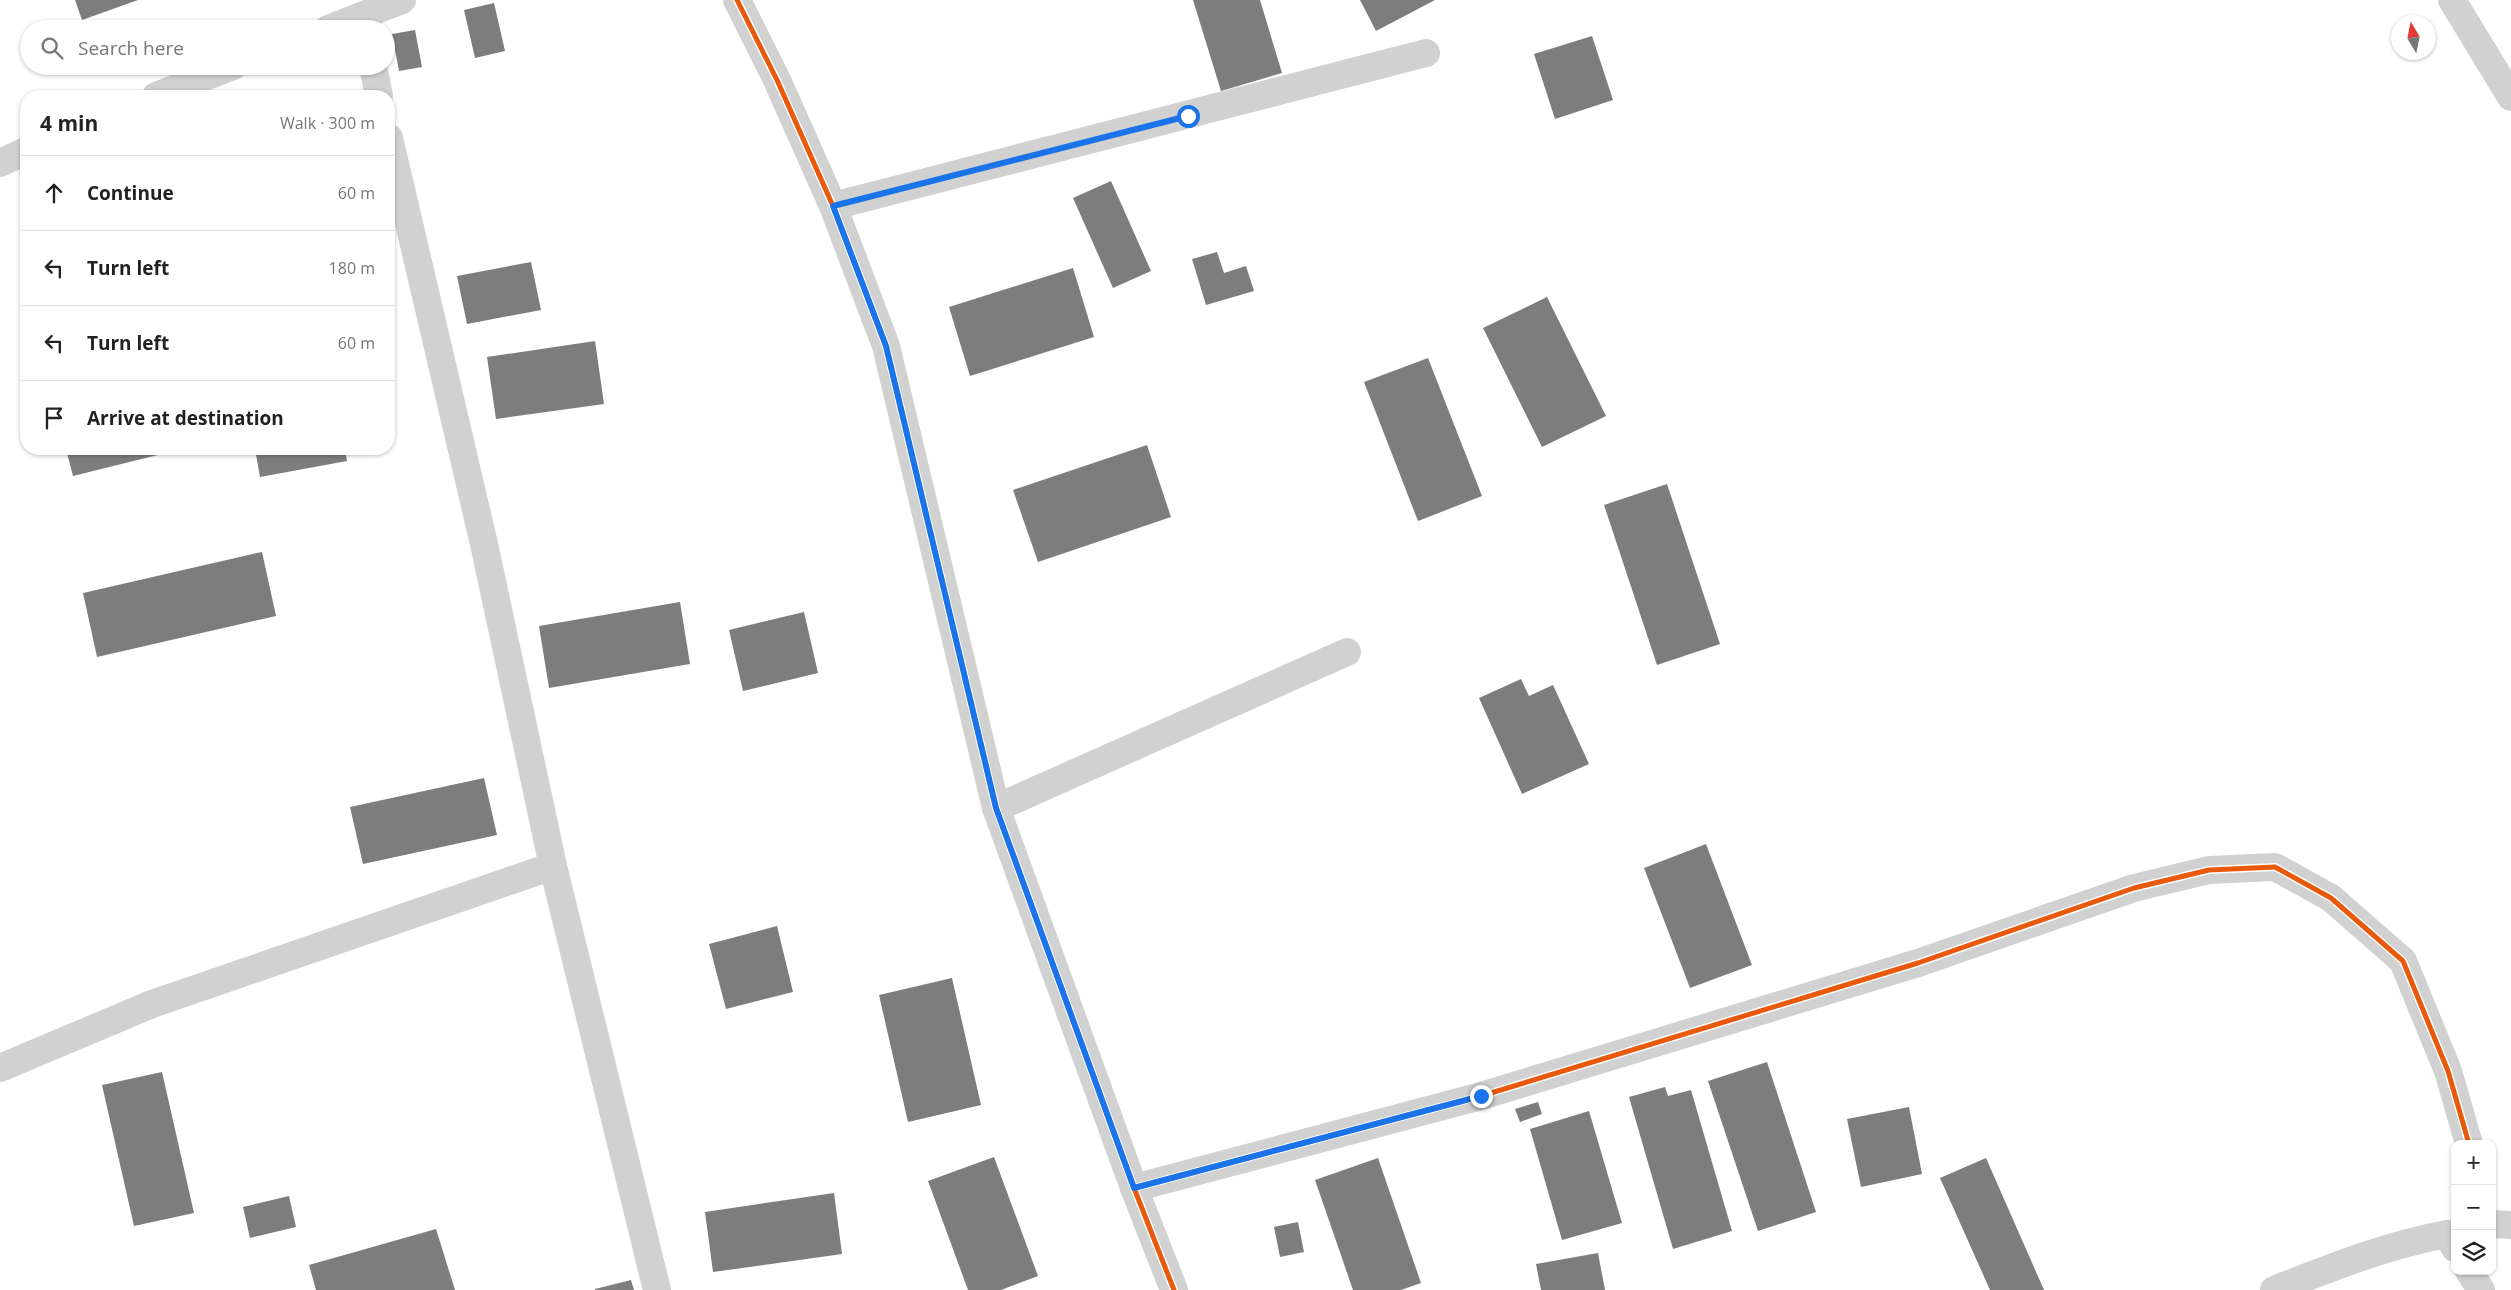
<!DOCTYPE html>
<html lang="en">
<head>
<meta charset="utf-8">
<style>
  body { margin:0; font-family:"Open Sans",sans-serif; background:#f6f6f6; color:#222 }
  .controls { position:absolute; right:15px; bottom:15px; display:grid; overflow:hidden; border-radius:10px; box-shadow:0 1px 4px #0004 }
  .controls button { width:45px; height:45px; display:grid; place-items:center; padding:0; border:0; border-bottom:1px solid #e0e0e0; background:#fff; color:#222; font:25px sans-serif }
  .compass { position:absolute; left:2391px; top:15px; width:45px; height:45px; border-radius:50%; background:#fff; box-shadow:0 1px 4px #0004; rotate:350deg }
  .stop { position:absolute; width:15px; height:15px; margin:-11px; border:4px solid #1a73e8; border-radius:50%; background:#fff }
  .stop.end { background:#1a73e8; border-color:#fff; box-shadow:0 1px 5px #0008 }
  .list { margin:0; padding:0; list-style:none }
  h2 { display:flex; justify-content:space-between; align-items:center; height:65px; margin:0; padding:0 20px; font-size:21px }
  h2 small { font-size:16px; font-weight:400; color:#767676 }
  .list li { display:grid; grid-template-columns:32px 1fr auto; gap:15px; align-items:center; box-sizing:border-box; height:75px; padding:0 20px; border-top:1px solid #e0e0e0 }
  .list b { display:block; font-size:19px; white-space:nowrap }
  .list em { font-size:16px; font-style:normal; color:#767676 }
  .icon { flex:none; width:28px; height:28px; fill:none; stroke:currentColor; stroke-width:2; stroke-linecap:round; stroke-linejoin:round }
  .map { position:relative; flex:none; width:2511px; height:1290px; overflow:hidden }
  .search { position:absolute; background:#fff; box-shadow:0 1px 4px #0004; left:20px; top:20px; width:375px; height:55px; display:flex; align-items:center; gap:12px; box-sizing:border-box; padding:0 18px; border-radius:28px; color:#767676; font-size:19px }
  .panel { position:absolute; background:#fff; box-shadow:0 1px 4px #0004; left:20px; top:90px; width:375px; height:365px; border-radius:20px }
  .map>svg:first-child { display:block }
  .building { fill:#7d7d7d }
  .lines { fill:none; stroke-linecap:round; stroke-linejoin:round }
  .street { stroke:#d1d1d1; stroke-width:28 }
  .cycleway-casing { stroke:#fff; stroke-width:8 }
  .cycleway { stroke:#e8590c; stroke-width:5 }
  .route { stroke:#1a73e8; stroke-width:6 }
</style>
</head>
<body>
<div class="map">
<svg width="2511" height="1290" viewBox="0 0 2511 1290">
  <rect width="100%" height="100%" fill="#fff"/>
  <g class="building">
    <path d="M 75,0 L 138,0 L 82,20 Z"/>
    <path d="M 1193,0 L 1260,0 L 1282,73 L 1221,91 Z"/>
    <path d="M 1360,0 L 1435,0 L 1376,31 Z"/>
    <path d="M 494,3 L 505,51 L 475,58 L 464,10 Z"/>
    <path d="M 415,30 L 422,67 L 399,71 L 392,34 Z"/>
    <path d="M 1592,36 L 1613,100 L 1555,119 L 1534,54 Z"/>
    <path d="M 1111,181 L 1151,271 L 1113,288 L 1073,198 Z"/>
    <path d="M 1217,252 L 1224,273 L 1246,266 L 1254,291 L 1206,305 L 1192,259 Z"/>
    <path d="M 531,262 L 541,310 L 467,324 L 457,276 Z"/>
    <path d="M 1073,268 L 1094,337 L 970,376 L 949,307 Z"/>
    <path d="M 1547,297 L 1606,416 L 1542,447 L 1483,328 Z"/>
    <path d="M 595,341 L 604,404 L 496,419 L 487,357 Z"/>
    <path d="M 1428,358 L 1482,496 L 1418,521 L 1364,382 Z"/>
    <path d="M 1147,445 L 1171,517 L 1038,562 L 1013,490 Z"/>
    <path d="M 66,449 L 182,449 L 73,476 Z"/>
    <path d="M 255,449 L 345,449 L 347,461 L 260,477 Z"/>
    <path d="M 1667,484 L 1720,644 L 1657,665 L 1604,505 Z"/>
    <path d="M 262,552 L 276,616 L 97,657 L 83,593 Z"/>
    <path d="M 680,602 L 690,664 L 549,688 L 539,626 Z"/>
    <path d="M 804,612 L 818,673 L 743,691 L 729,630 Z"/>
    <path d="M 1521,679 L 1529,696 L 1553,685 L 1589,764 L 1522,794 L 1479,698 Z"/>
    <path d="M 484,778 L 497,835 L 363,864 L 350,807 Z"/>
    <path d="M 1706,844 L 1752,965 L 1690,988 L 1644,868 Z"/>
    <path d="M 777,926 L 793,992 L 726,1009 L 709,944 Z"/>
    <path d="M 952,978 L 981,1105 L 908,1122 L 879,995 Z"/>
    <path d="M 1767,1062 L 1816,1212 L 1758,1231 L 1708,1081 Z"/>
    <path d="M 162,1072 L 194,1213 L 134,1226 L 102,1085 Z"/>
    <path d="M 1665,1087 L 1668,1096 L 1691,1090 L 1732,1231 L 1673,1249 L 1629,1097 Z"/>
    <path d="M 1538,1102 L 1542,1114 L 1520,1122 L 1515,1109 Z"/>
    <path d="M 1909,1107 L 1922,1174 L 1861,1187 L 1847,1119 Z"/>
    <path d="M 1589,1111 L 1622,1223 L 1562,1240 L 1530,1129 Z"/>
    <path d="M 994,1157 L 1038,1276 L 1001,1290 L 968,1290 L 928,1181 Z"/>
    <path d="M 1378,1158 L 1421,1283 L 1401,1290 L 1353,1290 L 1315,1180 Z"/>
    <path d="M 1986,1158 L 2044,1290 L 1990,1290 L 1940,1178 Z"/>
    <path d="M 834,1193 L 842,1254 L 713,1272 L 705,1212 Z"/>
    <path d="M 289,1196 L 296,1227 L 250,1238 L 243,1207 Z"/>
    <path d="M 1298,1222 L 1304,1252 L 1280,1257 L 1274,1227 Z"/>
    <path d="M 436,1229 L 455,1290 L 316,1290 L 309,1265 Z"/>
    <path d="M 1598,1253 L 1605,1290 L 1541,1290 L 1536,1264 Z"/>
    <path d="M 631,1280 L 634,1290 L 595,1290 L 595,1289 Z"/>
  </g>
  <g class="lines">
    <g class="street">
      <path d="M 737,0 L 777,80 L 833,206 L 886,346 L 996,808 L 1134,1188 L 1174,1290"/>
      <path d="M 2452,0 L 2511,97"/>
      <path d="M 328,29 L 402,0"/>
      <path d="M 373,66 L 379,96"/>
      <path d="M 156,96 L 233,66"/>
      <path d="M 0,163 L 26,151"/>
      <path d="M 833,206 L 1426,53"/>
      <path d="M 996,808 L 1347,652"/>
      <path d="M 553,866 L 657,1290"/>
      <path d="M 0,1068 L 152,1004 L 553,866 L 484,544 L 389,138"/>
      <path d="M 1134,1188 L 1481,1096 L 1918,963 L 2134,888 L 2209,870 L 2275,867 L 2331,898 L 2403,961 L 2448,1071 L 2469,1144"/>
      <path d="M 2492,1224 L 2511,1225"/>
      <path d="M 2469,1271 L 2481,1290"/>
      <path d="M 2274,1290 C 2330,1268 2387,1245 2447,1234 L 2455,1248"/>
    </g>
    <defs>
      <g id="cycleway">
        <path d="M 737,0 L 777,80 L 833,206 L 886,346 L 996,808 L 1134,1188 L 1174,1290"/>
        <path d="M 1134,1188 L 1481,1096 L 1918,963 L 2134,888 L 2209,870 L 2275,867 L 2331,898 L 2403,961 L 2448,1071 L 2469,1144"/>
      </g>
    </defs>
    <use href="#cycleway" class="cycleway-casing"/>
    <use href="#cycleway" class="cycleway"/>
  </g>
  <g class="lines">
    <path class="route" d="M 1188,116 L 833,206 L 886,346 L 996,808 L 1134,1188 L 1481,1096"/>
  </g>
</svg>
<div class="controls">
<button>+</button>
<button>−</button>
<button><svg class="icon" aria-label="layers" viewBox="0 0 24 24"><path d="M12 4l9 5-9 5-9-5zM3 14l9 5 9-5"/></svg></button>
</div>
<svg class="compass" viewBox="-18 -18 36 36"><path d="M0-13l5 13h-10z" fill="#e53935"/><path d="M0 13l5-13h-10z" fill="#767676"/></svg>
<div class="stop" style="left:1188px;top:116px"></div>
<div class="stop end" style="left:1481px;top:1096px"></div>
<div class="search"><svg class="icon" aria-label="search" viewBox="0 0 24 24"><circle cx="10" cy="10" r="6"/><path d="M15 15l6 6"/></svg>Search here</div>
<section class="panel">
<h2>4 min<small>Walk · 300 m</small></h2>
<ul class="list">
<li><svg class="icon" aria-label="ahead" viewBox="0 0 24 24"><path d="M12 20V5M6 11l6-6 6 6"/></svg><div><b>Continue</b></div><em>60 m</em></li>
<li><svg class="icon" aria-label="left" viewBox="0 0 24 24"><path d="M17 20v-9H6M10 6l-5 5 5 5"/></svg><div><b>Turn left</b></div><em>180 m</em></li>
<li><svg class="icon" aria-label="left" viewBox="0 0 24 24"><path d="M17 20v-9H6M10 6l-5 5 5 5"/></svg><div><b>Turn left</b></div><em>60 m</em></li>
<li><svg class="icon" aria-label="arrive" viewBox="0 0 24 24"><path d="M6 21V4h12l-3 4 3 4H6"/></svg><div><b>Arrive at destination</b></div></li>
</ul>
</section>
</div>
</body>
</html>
